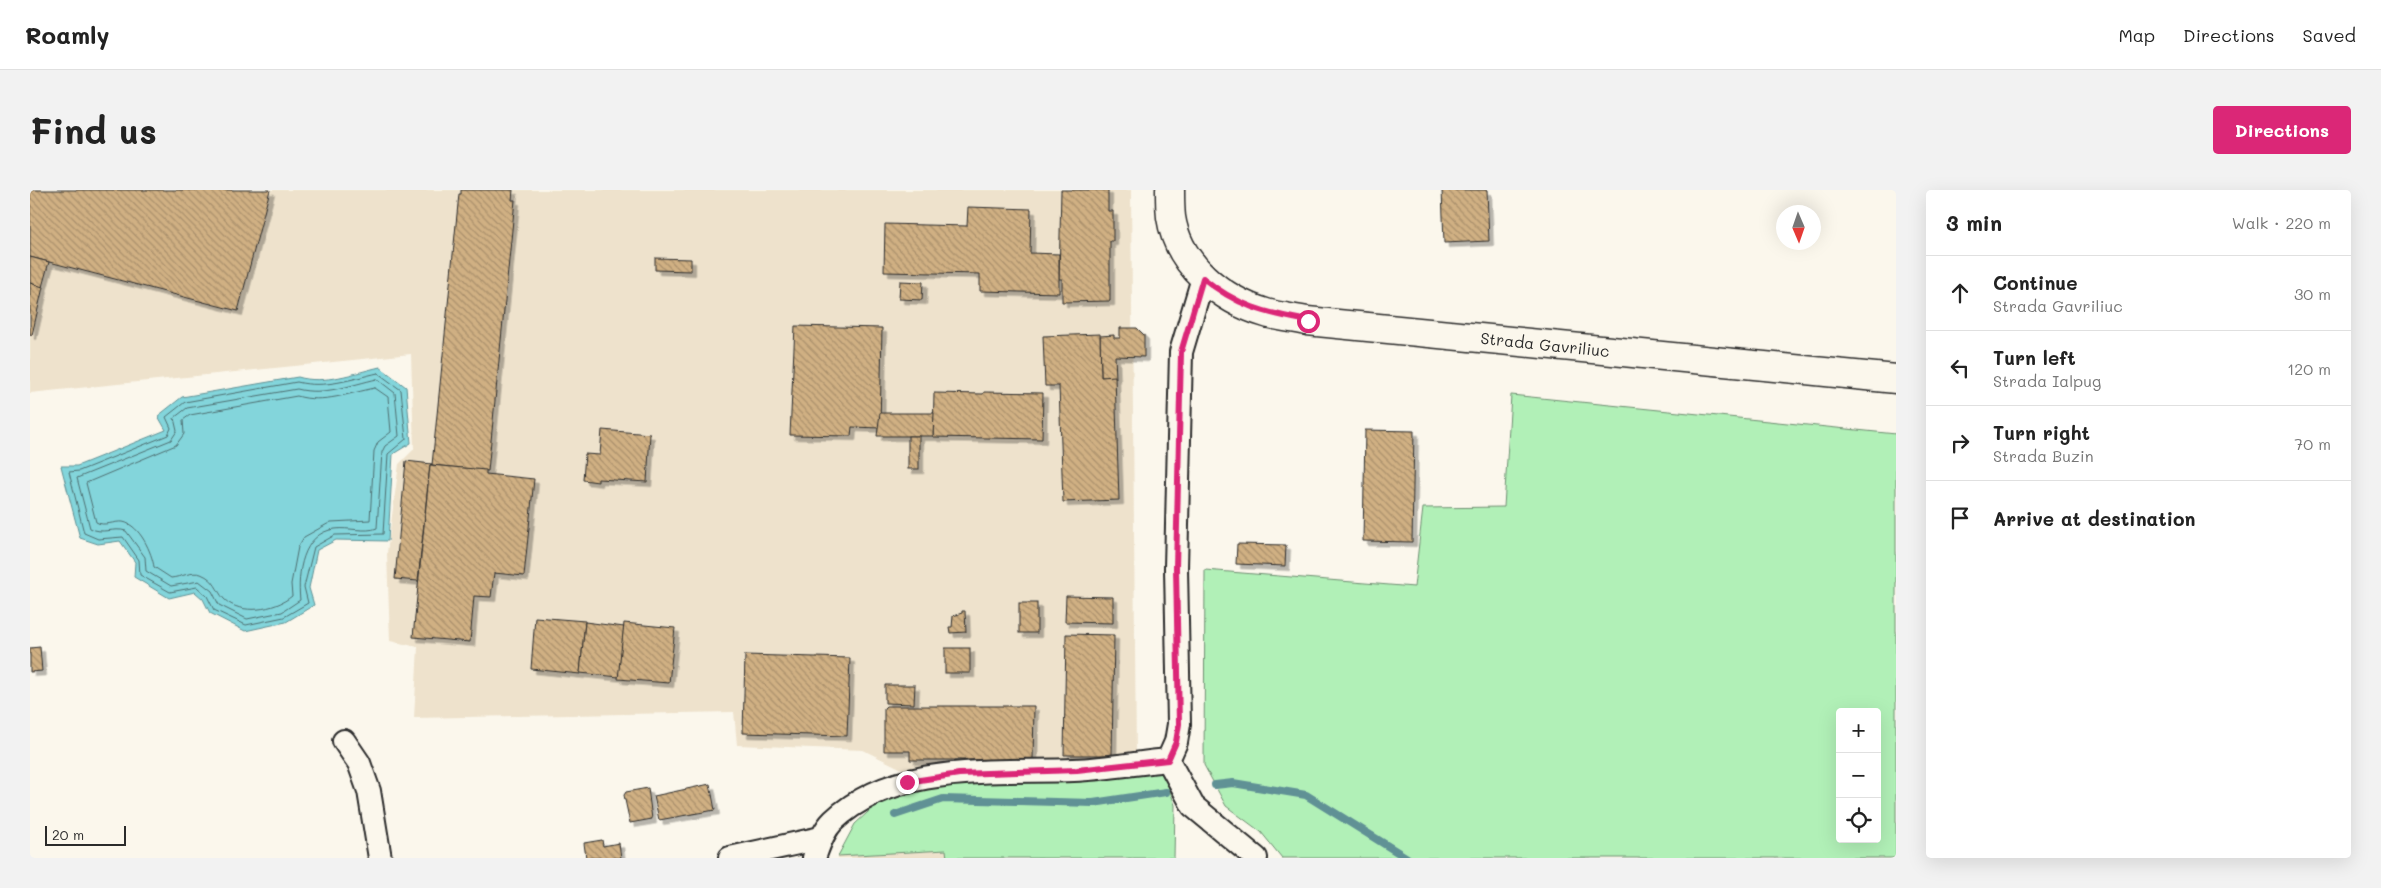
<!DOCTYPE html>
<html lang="en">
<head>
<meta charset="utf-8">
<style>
  body { margin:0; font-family:Mali,sans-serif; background:#f2f2f2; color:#222 }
  .controls { position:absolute; right:15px; bottom:15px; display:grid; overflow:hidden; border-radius:5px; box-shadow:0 5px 20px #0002 }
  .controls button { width:45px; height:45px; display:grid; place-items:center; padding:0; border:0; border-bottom:1px solid #e0e0e0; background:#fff; color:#222; font:25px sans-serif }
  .compass { position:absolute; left:1746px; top:15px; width:45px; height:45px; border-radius:50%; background:#fff; box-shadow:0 5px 20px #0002; rotate:178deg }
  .scale { position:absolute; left:15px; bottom:12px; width:81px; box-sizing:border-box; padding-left:5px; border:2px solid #2b2b2b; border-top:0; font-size:14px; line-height:18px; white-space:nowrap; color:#2b2b2b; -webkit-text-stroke:4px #fbf7ec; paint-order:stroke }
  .stop { position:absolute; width:15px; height:15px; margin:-11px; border:4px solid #db2777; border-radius:50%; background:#fff }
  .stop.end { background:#db2777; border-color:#fff; box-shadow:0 1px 5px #0008 }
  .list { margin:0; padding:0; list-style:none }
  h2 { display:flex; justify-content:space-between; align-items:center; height:65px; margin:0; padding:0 20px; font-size:21px }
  h2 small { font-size:16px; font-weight:400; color:#767676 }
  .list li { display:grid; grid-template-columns:32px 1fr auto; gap:15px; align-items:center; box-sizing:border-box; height:75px; padding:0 20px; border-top:1px solid #e0e0e0 }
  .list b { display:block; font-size:19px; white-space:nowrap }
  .list p { margin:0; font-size:16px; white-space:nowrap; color:#767676 }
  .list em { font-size:16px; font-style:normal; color:#767676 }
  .icon { flex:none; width:28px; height:28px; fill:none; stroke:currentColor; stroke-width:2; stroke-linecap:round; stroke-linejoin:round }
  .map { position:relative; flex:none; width:1866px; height:668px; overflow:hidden; border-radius:5px }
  header { display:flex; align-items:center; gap:30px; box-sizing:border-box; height:70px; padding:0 25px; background:#fff; border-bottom:1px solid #e0e0e0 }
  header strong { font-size:24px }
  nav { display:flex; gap:28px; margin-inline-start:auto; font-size:18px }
  .intro { display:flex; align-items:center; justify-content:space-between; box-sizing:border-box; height:120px; padding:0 30px }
  h1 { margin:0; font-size:35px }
  .button { padding:12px 22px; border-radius:5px; background:#db2777; color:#fff; font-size:18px; font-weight:700 }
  main { display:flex; gap:30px; padding:0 30px }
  aside { flex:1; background:#fff; border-radius:5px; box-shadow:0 5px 20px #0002 }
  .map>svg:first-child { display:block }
  .built { fill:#eee2cc }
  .grass { fill:#b1f0b7; stroke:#6e8e71; fill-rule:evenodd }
  .water { fill:#83d5db; stroke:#609195 }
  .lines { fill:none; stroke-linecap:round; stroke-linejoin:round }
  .shore { stroke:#4e6f71; stroke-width:1 }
  .stream { stroke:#609195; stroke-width:8 }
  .building { fill:url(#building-back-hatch); stroke:#2b2b2b; filter:url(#shadow) }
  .minor-casing { stroke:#2b2b2b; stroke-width:26 }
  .tertiary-casing { stroke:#2b2b2b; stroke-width:31 }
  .minor { stroke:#fbf7ec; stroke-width:22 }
  .tertiary { stroke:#fbf7ec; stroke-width:28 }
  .route { stroke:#db2777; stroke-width:6 }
  .labels { text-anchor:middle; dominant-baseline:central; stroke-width:4; stroke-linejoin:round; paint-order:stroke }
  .street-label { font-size:16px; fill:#2b2b2b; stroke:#fbf7ec }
</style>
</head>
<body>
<header>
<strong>Roamly</strong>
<nav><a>Map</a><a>Directions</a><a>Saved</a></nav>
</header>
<div class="intro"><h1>Find us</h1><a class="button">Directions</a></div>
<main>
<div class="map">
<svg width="1866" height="668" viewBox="0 0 1866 668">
  <defs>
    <pattern id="building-back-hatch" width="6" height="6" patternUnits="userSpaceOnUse" patternTransform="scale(1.25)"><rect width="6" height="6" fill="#d0b083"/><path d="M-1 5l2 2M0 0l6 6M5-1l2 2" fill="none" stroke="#a98f6b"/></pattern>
    <filter id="shadow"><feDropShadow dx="4.5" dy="4.5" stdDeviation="0" flood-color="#0004"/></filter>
  </defs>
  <rect width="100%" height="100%" fill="#fbf7ec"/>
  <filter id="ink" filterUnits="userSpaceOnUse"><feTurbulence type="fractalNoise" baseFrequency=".02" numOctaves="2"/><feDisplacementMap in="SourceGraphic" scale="10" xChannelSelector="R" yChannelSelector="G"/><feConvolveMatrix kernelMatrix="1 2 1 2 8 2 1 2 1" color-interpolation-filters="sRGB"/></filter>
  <g filter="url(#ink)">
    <g class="built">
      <path d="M 0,0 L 1101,0 L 1106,566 L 1012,575 L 872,579 L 833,560 L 707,555 L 704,522 L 384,528 L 388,457 L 360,451 L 357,363 L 369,274 L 384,259 L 381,164 L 0,203 Z"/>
      <path d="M 917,660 L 917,668 L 808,668 L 808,666 Z"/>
    </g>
    <g class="grass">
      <path d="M 1481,205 L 1866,244 L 1866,668 L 1252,668 L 1231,642 L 1196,616 L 1174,575 L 1175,380 L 1384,397 L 1393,318 L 1474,317 ZM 1810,522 L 1847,522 L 1847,649 L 1810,649 Z"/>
      <path d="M 1119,582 L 1134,584 L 1145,615 L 1144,668 L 917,668 L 916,660 L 808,666 L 825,634 L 850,611 L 905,595 Z"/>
    </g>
    <path class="water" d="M 350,177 L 376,197 L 381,253 L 363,264 L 358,351 L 306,350 L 287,360 L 279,398 L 284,415 L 256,432 L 215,441 L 180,423 L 173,409 L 165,402 L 139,408 L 104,387 L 105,372 L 90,351 L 68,354 L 50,348 L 31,276 L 47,276 L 136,240 L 128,226 L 152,207 L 268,187 C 294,195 324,183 350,177 Z"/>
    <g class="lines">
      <g class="shore">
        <path d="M 348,183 L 371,200 L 376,249 L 358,264 L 353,344 L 305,345 L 284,357 L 274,397 L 278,413 L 254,427 L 216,435 L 184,420 L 177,406 L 167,397 L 140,402 L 110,385 L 109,370 L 93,347 L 68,349 L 54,343 L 39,282 L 49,281 L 138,245 L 141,238 L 136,227 L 155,212 L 267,192 C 295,199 321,189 348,183 Z"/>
        <path d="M 347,189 L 365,203 L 369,246 L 355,256 L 352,262 L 347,338 C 336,343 318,337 305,339 C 272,343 267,384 270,410 L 252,422 L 217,429 L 189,415 L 182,401 L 169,391 L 141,396 L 116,381 L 115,367 L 96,341 C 84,337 72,345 60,338 L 47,288 L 141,250 L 147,241 L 144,228 L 157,218 L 267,199 C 294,206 320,195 347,189 Z"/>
        <path d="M 345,198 L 358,207 L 361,242 L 348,252 L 344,261 L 340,330 L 301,332 L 274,347 L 268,357 L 261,394 L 262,406 C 245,420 211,426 194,409 C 186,400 186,390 171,384 C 162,381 151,387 141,388 L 124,377 C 122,363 110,335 93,332 C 84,331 74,337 66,332 L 56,293 L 146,255 L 154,244 L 153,230 L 160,225 L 267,206 C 293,214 319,203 345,198 Z"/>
      </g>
      <g class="stream">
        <path d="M 1185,595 L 1203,593 L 1276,605 L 1377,668"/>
        <path d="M 865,625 L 913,609 L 1063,613 L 1136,602"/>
      </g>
    </g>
    <g class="building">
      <path d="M 0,0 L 240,0 L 208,121 L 0,67 Z"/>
      <path d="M 431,0 L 483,0 L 482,10 L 485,10 L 458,281 L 402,275 L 429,4 L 431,4 Z"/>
      <path d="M 1031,0 L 1078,0 L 1078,21 L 1083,21 L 1083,51 L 1080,51 L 1080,111 L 1032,112 L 1032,89 L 1029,89 Z"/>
      <path d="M 1412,0 L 1457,0 L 1459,51 L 1414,53 Z"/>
      <path d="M 938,17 L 1001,19 L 1000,63 L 1029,64 L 1029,103 L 950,101 L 950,84 L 854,82 L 855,34 L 937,36 Z"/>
      <path d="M 0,67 L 19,72 L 12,97 L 0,93 Z"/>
      <path d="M 625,68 L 661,69 L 661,81 L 625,80 Z"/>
      <path d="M 870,91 L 893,92 L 892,110 L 869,109 Z"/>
      <path d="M 0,93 L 13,97 L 2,145 L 0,145 Z"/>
      <path d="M 765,136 L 852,138 L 850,238 L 822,237 L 821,246 L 760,245 Z"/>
      <path d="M 1090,138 L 1107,138 L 1114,145 L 1114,167 L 1085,166 L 1086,188 L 1071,187 L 1070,146 L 1084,145 L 1084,148 L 1090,148 Z"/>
      <path d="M 1070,144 L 1071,187 L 1085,186 L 1089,310 L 1033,312 L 1029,196 L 1015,196 L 1013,146 Z"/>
      <path d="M 954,202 L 1013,203 L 1012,249 L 903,247 L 904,203 L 953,204 Z"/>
      <path d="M 850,223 L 904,223 L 903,246 L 847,246 Z"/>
      <path d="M 572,240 L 620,244 L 617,292 L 568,289 L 568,292 L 553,290 L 555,264 L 570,265 Z"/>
      <path d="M 1335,240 L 1384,241 L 1382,352 L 1333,351 Z"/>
      <rect x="878" y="246" width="11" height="33"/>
      <path d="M 376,271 L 402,274 L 400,275 L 388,391 L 365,389 Z"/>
      <path d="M 400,275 L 456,280 L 456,284 L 504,289 L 494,386 L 464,383 L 461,407 L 444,406 L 440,452 L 383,447 Z"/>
      <path d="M 1207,354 L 1256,355 L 1255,376 L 1206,374 Z"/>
      <path d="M 1036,406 L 1083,407 L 1083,433 L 1035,432 Z"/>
      <rect x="989" y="413" width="18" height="30"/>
      <path d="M 932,421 L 935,421 L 936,442 L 920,443 L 919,437 L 922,437 L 923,426 L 932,423 Z"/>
      <path d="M 505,427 L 555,431 L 550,484 L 501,479 Z"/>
      <path d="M 555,432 L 594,437 L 589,487 L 550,483 Z"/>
      <path d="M 594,433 L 645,438 L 639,493 L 588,489 Z"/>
      <path d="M 1036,444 L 1084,445 L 1082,565 L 1034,565 Z"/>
      <path d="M 10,457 L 12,481 L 0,482 L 0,458 Z"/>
      <rect x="915" y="458" width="25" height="25"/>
      <path d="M 715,465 L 820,468 L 817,546 L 713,543 Z"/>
      <path d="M 855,495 L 885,495 L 884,514 L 855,513 Z"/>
      <path d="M 856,516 L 1004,516 L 1003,570 L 880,570 L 880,561 L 854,561 L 854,518 Z"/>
      <path d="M 680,594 L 685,620 L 629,630 L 624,606 Z"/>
      <path d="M 618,598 L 622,629 L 600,633 L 594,605 L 596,602 Z"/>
      <path d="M 572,650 L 573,656 L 589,653 L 591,668 L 556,668 L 554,653 Z"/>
    </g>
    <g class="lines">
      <defs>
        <g id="minor">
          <path d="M 314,551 L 329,573 L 339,601 L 350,668"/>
          <path d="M 1138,570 L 1146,552 L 1149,534 L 1146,378 L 1151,162 L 1173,88"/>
          <path d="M 1138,570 L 1163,616 L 1226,668"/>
          <path d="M 700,668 L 791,648"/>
          <path d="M 784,668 C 789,655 793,641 803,631 C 865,572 965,583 1044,580 C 1075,579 1107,573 1138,570"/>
        </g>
        <path id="tertiary" d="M 1140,0 C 1140,9 1140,18 1141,27 C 1148,75 1192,110 1236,123 C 1249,127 1264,128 1277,131 L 1866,189"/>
      </defs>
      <use href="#minor" class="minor-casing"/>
      <use href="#tertiary" class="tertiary-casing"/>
      <use href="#minor" class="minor"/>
      <use href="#tertiary" class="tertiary"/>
    </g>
  </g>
  <g class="lines" filter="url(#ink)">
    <path class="route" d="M 877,592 L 929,584 L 1047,580 L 1138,570 L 1146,552 L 1149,534 L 1146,378 L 1151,162 L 1173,88 C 1207,116 1235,123 1278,131"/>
  </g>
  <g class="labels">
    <g class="street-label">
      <text transform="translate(1515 154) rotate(6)">Strada Gavriliuc</text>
    </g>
  </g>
</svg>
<div class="controls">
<button>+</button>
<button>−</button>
<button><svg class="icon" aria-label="locate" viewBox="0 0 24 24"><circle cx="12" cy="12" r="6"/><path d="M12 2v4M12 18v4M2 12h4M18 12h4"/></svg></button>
</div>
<svg class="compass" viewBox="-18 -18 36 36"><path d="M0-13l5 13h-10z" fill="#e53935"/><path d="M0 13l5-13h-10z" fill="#767676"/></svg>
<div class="scale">20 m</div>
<div class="stop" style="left:1278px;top:131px"></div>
<div class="stop end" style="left:877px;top:592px"></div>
</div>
<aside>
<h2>3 min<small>Walk · 220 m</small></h2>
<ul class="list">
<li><svg class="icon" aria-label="ahead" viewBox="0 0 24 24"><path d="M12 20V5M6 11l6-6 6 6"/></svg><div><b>Continue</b><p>Strada Gavriliuc</p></div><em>30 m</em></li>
<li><svg class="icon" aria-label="left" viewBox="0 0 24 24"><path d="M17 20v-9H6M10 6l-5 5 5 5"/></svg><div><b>Turn left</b><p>Strada Ialpug</p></div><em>120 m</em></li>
<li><svg class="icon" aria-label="right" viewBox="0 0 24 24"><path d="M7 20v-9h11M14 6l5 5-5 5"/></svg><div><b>Turn right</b><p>Strada Buzin</p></div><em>70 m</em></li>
<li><svg class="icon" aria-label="arrive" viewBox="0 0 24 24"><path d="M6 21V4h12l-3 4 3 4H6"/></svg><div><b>Arrive at destination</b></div></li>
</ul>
</aside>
</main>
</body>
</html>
